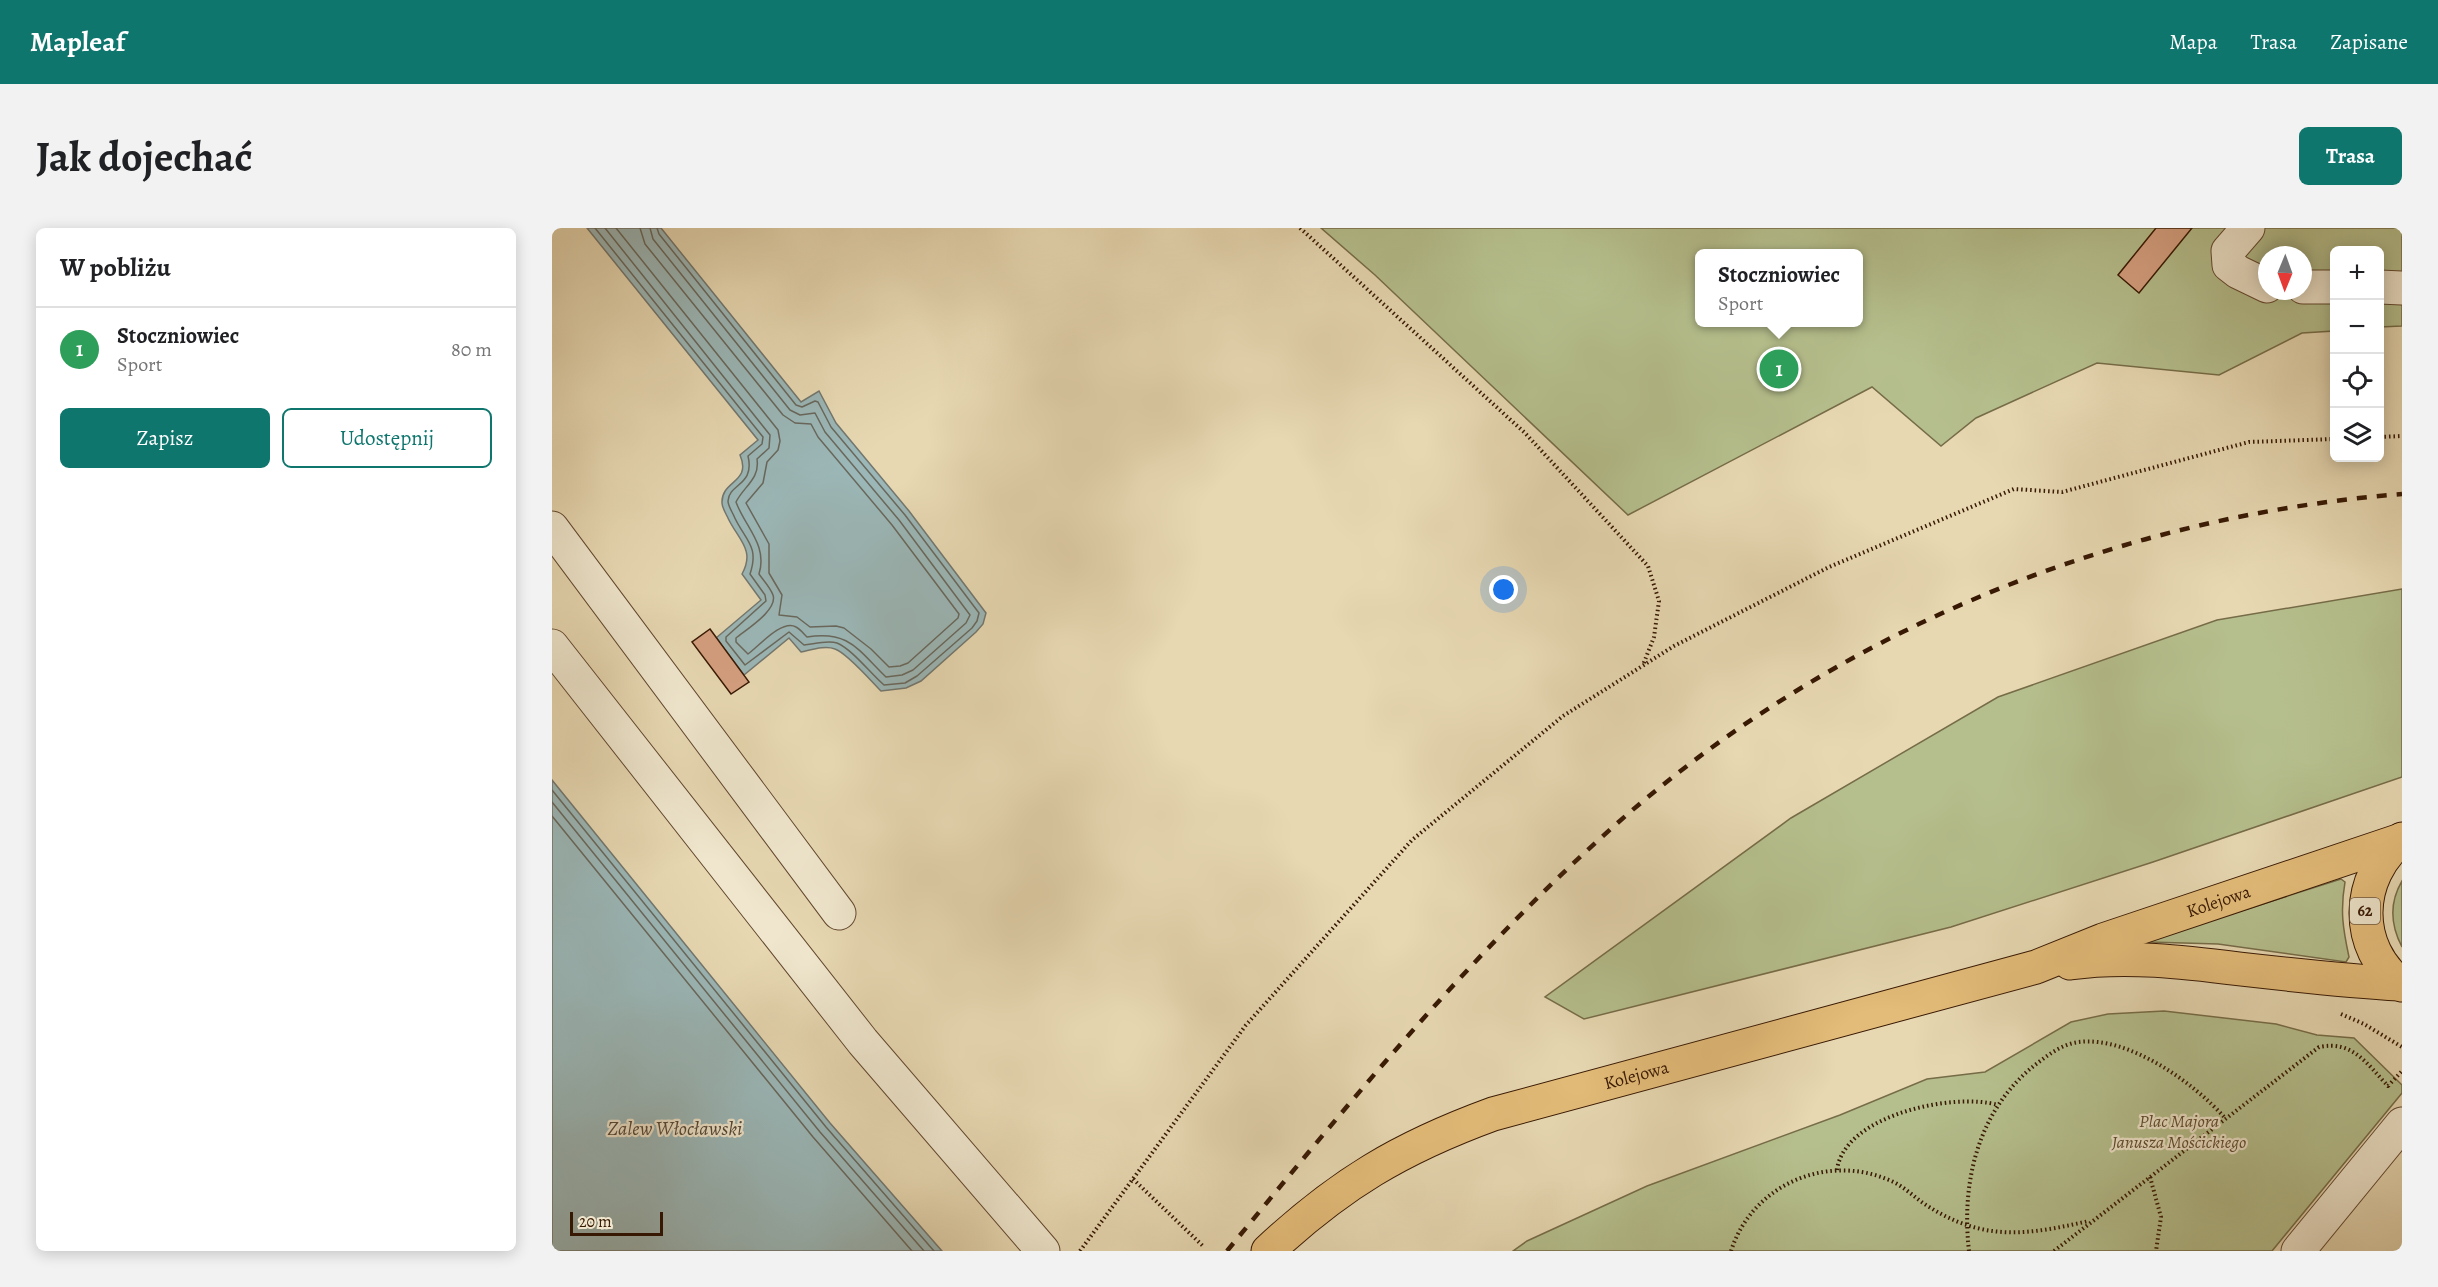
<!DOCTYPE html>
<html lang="pl">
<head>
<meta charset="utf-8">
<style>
  body { margin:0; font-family:Alegreya,serif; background:#f2f2f2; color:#202124 }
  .controls { position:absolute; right:18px; top:18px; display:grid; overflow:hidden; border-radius:9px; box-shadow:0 3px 15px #0003 }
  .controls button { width:54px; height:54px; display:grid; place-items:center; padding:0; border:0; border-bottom:2px solid #e0e0e0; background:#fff; color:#202124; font:30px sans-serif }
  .compass { position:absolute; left:1706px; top:18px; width:54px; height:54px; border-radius:50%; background:#fff; box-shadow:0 3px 15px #0003; rotate:181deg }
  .scale { position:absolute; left:18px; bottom:15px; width:93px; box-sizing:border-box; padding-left:6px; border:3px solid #371803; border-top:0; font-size:16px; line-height:21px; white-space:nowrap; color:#371803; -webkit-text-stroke:4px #efe6cd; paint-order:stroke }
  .you { position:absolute; left:952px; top:362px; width:21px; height:21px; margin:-15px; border:4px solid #fff; border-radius:50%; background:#1a73e8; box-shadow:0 0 0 9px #1a73e833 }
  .badge { display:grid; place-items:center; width:39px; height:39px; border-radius:50%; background:#0f766e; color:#fff; font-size:20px; font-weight:700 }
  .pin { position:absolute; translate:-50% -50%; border:3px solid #fff; box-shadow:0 2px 6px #0006 }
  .popup { position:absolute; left:1143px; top:21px; width:168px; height:78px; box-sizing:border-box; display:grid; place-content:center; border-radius:9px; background:#fff; filter:drop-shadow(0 2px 4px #0005); font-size:20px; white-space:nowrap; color:#757577 }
  .popup b { font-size:22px; color:#202124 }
  .popup::after { content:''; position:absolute; left:50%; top:100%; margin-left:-12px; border:12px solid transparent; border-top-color:#fff }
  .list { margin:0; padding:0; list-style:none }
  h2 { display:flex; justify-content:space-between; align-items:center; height:78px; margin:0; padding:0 24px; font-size:26px }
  h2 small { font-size:20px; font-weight:400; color:#757577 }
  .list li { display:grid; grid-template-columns:39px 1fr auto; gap:18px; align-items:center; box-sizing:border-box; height:84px; padding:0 24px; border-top:2px solid #e0e0e0 }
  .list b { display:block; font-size:22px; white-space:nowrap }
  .list p { margin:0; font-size:20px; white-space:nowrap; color:#757577 }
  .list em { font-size:20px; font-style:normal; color:#757577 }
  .actions { display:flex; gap:12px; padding:18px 24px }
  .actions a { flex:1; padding:14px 0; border:2px solid #0f766e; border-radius:9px; text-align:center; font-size:21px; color:#0f766e }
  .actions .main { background:#0f766e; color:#fff }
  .icon { flex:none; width:33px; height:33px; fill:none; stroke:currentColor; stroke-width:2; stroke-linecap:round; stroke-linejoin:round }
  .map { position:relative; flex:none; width:1850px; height:1023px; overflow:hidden; border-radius:9px }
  header { display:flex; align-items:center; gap:36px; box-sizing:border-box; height:84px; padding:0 30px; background:#0f766e; color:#fff }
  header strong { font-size:28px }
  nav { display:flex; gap:33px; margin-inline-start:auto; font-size:21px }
  .intro { display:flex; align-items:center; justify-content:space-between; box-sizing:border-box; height:144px; padding:0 36px }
  h1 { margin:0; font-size:42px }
  .button { padding:15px 27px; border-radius:9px; background:#0f766e; color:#fff; font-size:21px; font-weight:700 }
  main { display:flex; gap:36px; padding:0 36px }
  aside { flex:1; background:#fff; border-radius:9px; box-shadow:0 3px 15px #0003 }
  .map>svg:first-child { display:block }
  .green { fill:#b5bf8d; stroke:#766c48; stroke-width:1.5; fill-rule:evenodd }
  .water { fill:#9bb7b7; stroke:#73776f; stroke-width:1.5 }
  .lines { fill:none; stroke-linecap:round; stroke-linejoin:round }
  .shore { stroke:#69685d; stroke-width:1.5 }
  .building { fill:#d6a081; stroke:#371803; stroke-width:1.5 }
  .minor-casing { stroke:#63482f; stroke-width:35 }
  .major-casing { stroke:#371803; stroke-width:35 }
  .path { stroke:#371803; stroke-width:4; stroke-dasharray:1.5 3; stroke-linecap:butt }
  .minor { stroke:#efe6cd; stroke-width:33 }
  .major { stroke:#e4bc79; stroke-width:33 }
  .rail { stroke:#371803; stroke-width:4.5; stroke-dasharray:10 10; stroke-linecap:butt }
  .labels { text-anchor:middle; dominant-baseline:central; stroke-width:4.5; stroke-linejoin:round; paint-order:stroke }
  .shield { fill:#efe6cd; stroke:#6e5640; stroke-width:1.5 }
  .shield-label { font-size:16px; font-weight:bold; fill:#371803 }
  .street-label { font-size:18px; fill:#371803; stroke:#efe6cd }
  .park-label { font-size:18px; font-style:italic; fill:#5d4a2c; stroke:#efe6cd }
  .water-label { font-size:20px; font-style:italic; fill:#554839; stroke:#efe6cd }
</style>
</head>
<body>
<header>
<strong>Mapleaf</strong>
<nav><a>Mapa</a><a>Trasa</a><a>Zapisane</a></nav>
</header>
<div class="intro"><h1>Jak dojechać</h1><a class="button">Trasa</a></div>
<main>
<aside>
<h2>W pobliżu<small></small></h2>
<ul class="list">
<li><span class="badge" style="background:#2e9e5b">1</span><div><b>Stoczniowiec</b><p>Sport</p></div><em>80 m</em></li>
</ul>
<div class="actions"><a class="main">Zapisz</a><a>Udostępnij</a></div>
</aside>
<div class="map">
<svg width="1850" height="1023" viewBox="0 0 1850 1023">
  <rect width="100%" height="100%" fill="#e7d8b2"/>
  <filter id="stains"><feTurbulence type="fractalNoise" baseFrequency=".00333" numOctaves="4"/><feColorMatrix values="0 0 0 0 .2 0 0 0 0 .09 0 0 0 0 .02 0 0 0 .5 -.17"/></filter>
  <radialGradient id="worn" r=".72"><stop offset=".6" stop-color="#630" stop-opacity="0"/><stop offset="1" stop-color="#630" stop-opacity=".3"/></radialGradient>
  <g class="green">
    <path d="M 769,0 L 1850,0 L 1850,98 L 1828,99 L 1828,22 L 1782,22 L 1782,103 L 1750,105 L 1667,147 L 1545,135 L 1424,190 L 1389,218 L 1320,159 L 1076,287 L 823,47 ZM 1148,26 L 1306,26 L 1306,94 L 1148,94 ZM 1715,27 L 1751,27 L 1751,63 L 1715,63 Z"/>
    <path d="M 1850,361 L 1850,549 L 1601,634 L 1399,699 L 1032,791 L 993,769 L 1239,590 L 1446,469 L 1665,392 Z"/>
    <path d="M 1789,651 L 1793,654 C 1788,683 1791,701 1797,729 L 1794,734 L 1666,716 L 1597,714 L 1601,711 Z"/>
    <path d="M 1850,653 L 1850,719 C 1839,698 1837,675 1850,653 Z"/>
    <path d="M 1612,783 L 1724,796 L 1765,807 L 1802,810 L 1850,857 L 1850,865 L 1720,1023 L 961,1023 L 975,1013 L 1095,958 L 1288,887 L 1375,851 L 1433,844 L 1519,794 L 1556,786 Z"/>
  </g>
  <g class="water">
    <path d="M 35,0 L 109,0 L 249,174 L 267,163 L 284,195 L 357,283 L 434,385 L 431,396 L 424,404 L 369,453 L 354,460 L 329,463 C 319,453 295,425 283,421 C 273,417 259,422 249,424 L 237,410 L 192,447 L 164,410 L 209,372 L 190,346 C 204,321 185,311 175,288 C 173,284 170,279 170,275 C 169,252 200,255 188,227 L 206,212 Z"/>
    <path d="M 0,552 L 278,895 L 390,1023 L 0,1023 Z"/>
  </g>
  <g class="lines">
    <g class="shore">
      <path d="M 43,0 L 211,209 L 210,216 L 196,228 C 203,258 177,255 176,273 C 176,277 179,282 181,286 C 192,312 208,317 198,346 L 213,367 L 214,373 L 174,409 L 174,413 L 193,437 L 237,404 L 252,417 C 262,416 275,412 285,415 C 301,422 318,445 332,457 L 353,455 L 365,448 L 420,400 L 425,393 L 427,385 L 353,287 L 279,199 L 266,174 L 263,173 L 250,179 L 244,177 L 107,6 L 105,0"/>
      <path d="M 53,0 L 218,207 L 217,220 L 205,231 C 208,251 192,258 184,274 C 193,299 216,317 207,346 C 211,352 218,359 221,367 C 226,382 195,401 184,410 L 184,414 L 196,426 C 207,418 230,391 244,399 C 248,401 251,405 255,409 C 297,402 306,422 334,449 L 350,447 L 361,442 L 414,395 L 418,387 L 347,292 L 273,204 L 263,185 L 248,187 L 238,182 L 101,11 L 98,0"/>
      <path d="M 64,0 L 226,202 L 228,213 L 226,222 L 215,234 L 211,255 L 194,275 L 217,316 L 217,345 L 230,367 L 227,387 L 245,389 L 258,399 L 284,398 L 292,400 L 319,421 L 337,439 L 348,438 L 356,435 L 406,390 L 407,386 L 340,297 L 266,209 L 259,196 L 243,195 L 231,187 L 93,16 L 88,0"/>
      <path d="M 0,562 L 274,899 L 382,1023"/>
      <path d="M 0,574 L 268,904 L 372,1023"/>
      <path d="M 0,588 L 261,909 L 360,1023"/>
    </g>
  </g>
  <g class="building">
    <path d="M 1604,0 L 1640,0 L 1587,65 L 1566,47 Z"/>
    <path d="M 158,401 L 197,454 L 179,466 L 140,414 Z"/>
  </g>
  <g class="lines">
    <defs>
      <g id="minor">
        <path d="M 1696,0 L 1676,23 L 1677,37 L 1686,44 L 1715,58"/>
        <path d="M 1751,59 L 1782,59"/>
        <path d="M 1828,59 L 1850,60"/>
        <path d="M 0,300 L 287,685"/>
        <path d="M 0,418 L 311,814 L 491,1023"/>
        <path d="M 1746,1023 L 1850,896"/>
      </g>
      <g id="major">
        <path d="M 1850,611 C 1803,649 1801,720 1850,757"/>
        <path d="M 1518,735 C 1574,727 1632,734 1688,741 C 1741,747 1795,753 1848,756"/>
        <path id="s1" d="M 716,1023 C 788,956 848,920 941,886 L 1484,739 L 1551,712 L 1849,612"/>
      </g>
    </defs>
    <use href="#minor" class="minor-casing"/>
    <use href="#major" class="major-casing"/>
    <g class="path">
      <path d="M 748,0 L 973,205 L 1096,338 L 1107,373 L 1102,409 L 1091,437"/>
      <path d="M 1828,209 L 1850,208"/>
      <path d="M 1789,786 L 1812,796 L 1850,819"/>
      <path d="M 1285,942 C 1292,887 1402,864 1446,877"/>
      <path d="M 1598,949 L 1609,989 L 1604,1023"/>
      <path d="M 581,951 L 652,1019"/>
      <path d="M 528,1023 L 694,797 L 860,612 L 1011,488 L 1122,418 L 1277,339 L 1462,261 L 1510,264 L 1697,214 L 1782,211"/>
      <path d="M 1179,1023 C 1200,957 1274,925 1337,952 C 1350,957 1360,967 1371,975 C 1389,987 1407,996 1429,1001 C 1465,1009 1501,1001 1537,993"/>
      <path d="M 1417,1023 C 1409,954 1426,882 1483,837 C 1496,827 1510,816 1527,814 C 1577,808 1642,855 1673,890"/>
      <path d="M 1502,1023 L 1767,819 C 1801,812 1815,836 1836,858 L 1850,843"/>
    </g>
    <use href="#minor" class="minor"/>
    <use href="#major" class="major"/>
    <path class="rail" d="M 675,1023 C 797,875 917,727 1061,599 C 1279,405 1560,289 1850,266"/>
  </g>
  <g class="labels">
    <rect class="shield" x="1798" y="670" width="30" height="26" rx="4.5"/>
    <g class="shield-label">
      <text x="1813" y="683">62</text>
    </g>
    <g class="street-label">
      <text stroke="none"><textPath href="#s1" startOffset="1022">Kolejowa</textPath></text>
      <text stroke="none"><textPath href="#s1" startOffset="414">Kolejowa</textPath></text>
    </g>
    <g class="park-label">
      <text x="1627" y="893">Plac Majora<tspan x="1627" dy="21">Janusza Mościckiego</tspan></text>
    </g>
    <g class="water-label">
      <text x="123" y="900">Zalew Włocławski</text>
    </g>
  </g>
  <rect width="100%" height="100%" filter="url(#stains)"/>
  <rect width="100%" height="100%" fill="url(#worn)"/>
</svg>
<div class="controls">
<button>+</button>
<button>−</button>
<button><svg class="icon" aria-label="locate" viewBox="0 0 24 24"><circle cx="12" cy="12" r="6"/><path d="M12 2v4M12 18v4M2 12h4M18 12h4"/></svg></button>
<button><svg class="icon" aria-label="layers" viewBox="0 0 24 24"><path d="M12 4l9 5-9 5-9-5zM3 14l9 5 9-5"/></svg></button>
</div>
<svg class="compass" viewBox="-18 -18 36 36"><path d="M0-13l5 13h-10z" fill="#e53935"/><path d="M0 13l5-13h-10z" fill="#757577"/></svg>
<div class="scale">20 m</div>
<div class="you"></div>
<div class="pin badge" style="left:1227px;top:141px;background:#2e9e5b">1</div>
<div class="popup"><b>Stoczniowiec</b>Sport</div>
</div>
</main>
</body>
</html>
